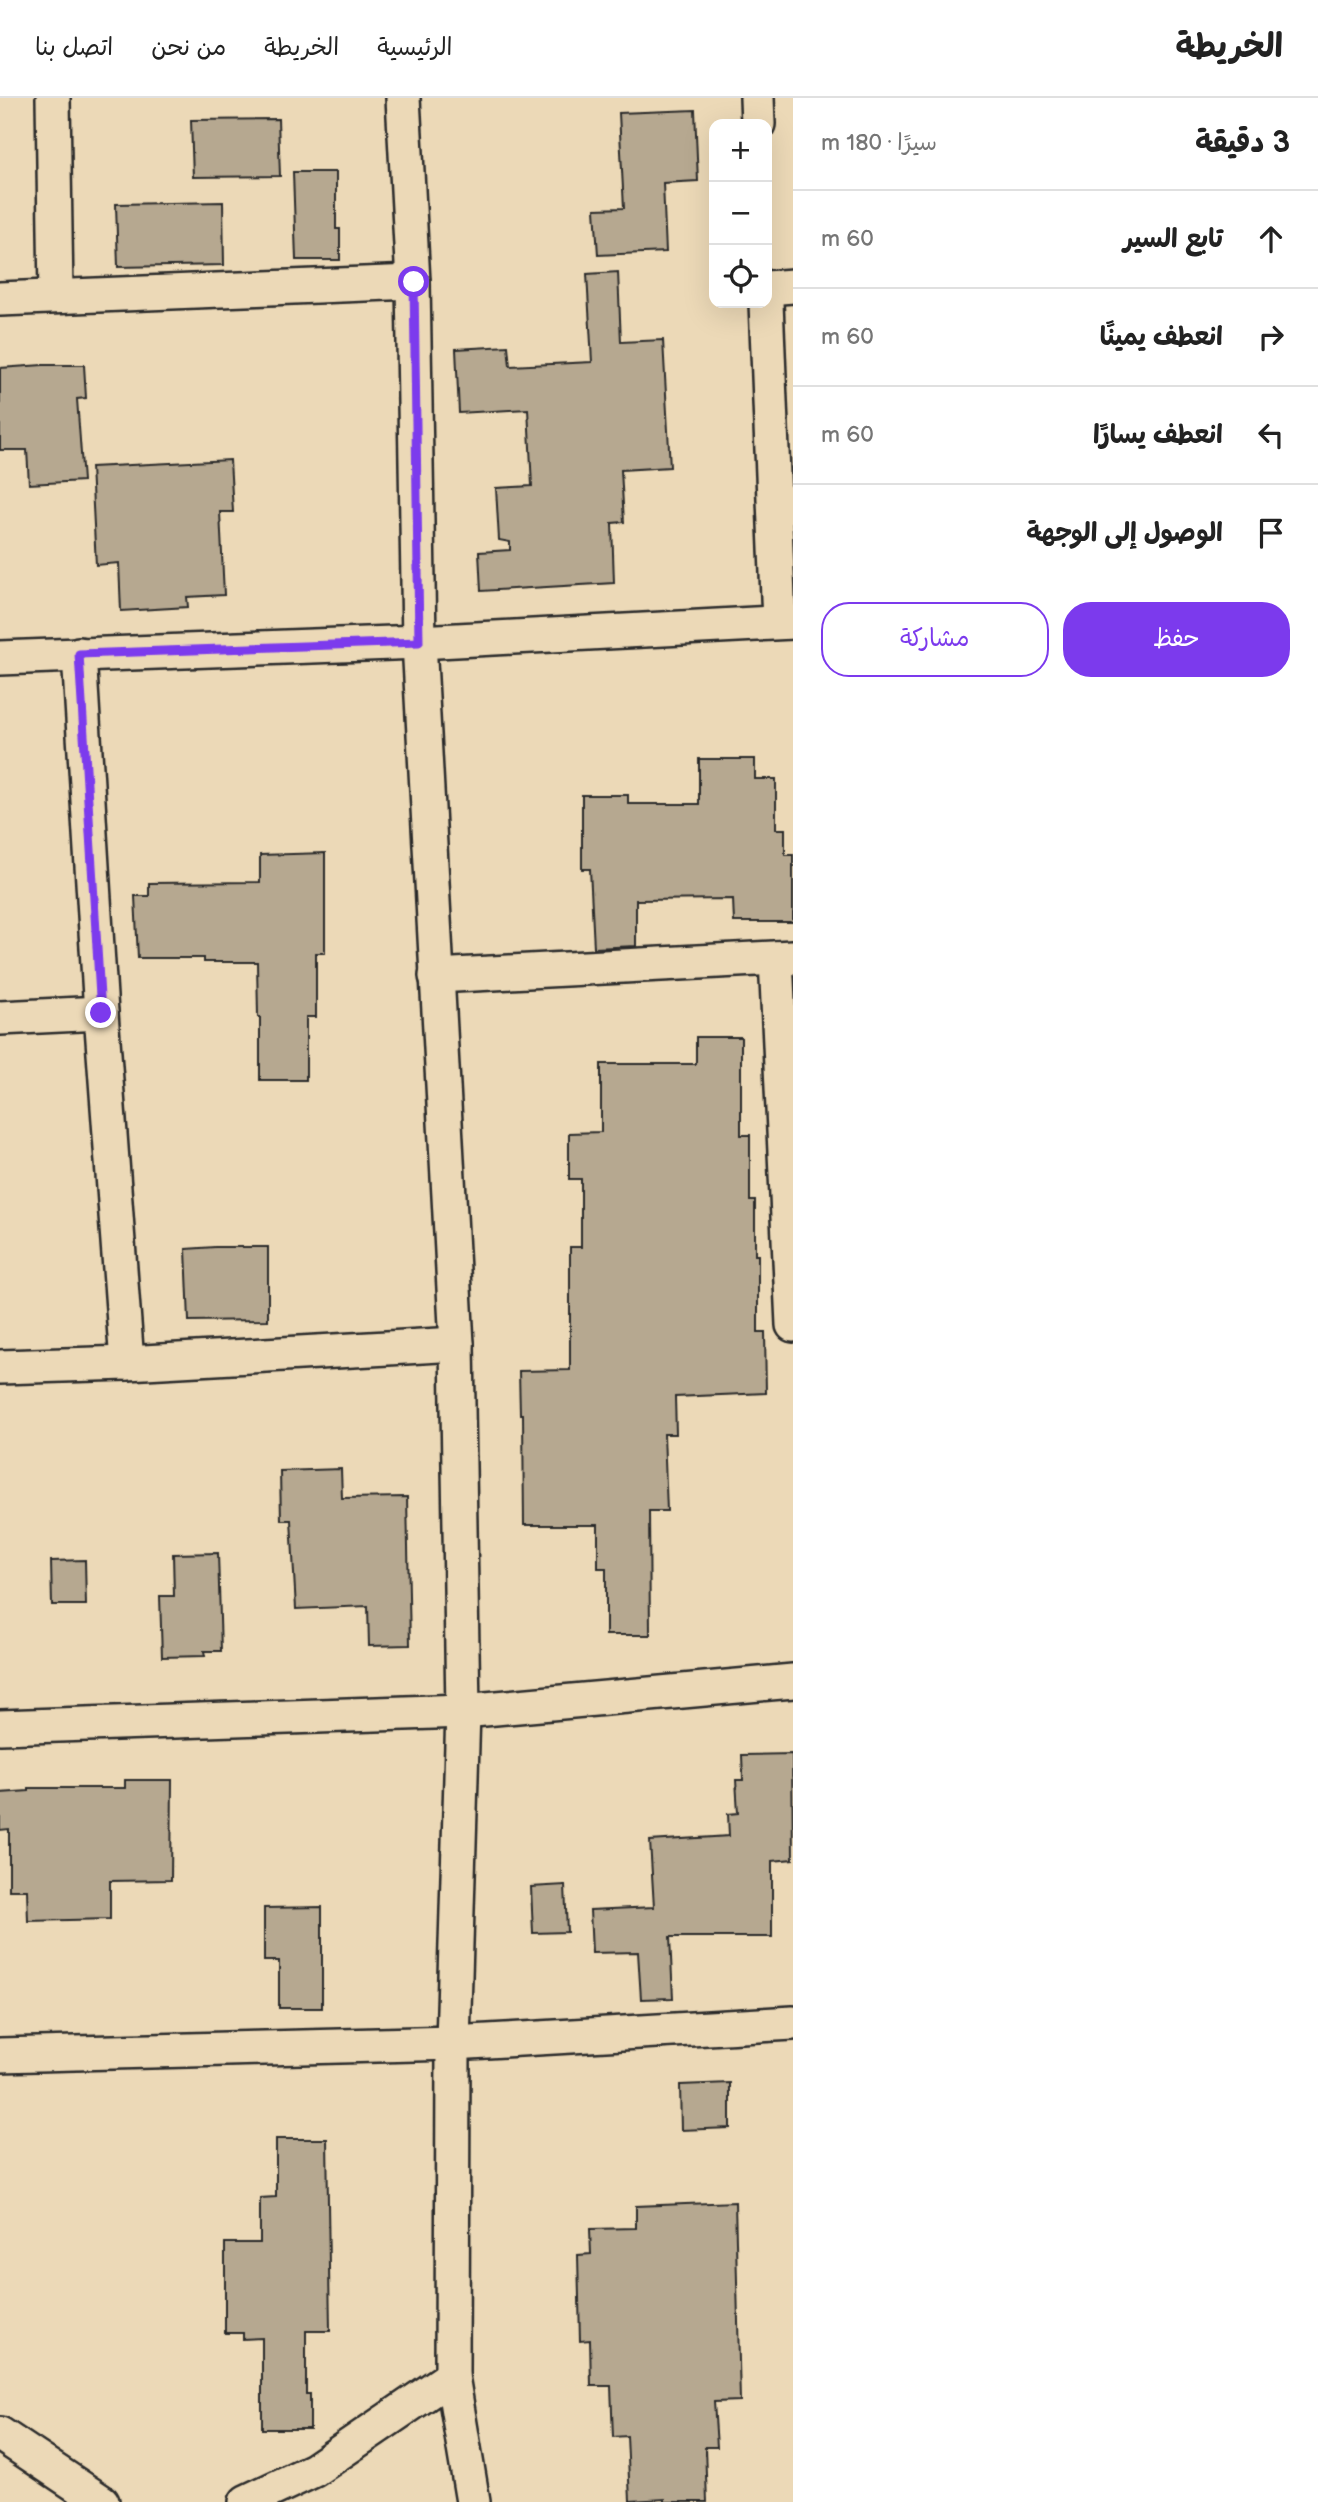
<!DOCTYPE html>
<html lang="ar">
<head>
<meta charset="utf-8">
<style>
  body { margin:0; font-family:"Balsamiq Sans","Playpen Sans Arabic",sans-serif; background:#f6f6f6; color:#222; direction:rtl }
  .controls { position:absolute; right:21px; top:21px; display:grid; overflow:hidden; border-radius:14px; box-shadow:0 7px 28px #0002 }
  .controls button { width:63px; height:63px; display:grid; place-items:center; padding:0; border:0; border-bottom:2px solid #e0e0e0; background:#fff; color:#222; font:35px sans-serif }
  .stop { position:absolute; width:21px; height:21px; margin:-16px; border:5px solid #7c3aed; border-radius:50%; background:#fff }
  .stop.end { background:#7c3aed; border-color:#fff; box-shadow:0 2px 7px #0008 }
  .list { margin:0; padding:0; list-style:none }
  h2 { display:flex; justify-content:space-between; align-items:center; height:91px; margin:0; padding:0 28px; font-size:30px }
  h2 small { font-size:23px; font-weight:400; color:#767676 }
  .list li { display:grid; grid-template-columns:46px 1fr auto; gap:21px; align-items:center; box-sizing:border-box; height:98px; padding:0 28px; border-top:2px solid #e0e0e0 }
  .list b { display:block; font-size:26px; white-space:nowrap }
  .list em { font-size:23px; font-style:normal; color:#767676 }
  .actions { display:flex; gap:14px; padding:21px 28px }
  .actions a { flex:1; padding:16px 0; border:2px solid #7c3aed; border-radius:28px; text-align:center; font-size:24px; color:#7c3aed }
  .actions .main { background:#7c3aed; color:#fff }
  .icon { flex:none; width:38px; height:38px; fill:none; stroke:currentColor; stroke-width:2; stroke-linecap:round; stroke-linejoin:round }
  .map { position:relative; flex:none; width:793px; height:2404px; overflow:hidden; direction:ltr }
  header { display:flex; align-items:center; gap:42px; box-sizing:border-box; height:98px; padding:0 35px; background:#fff; border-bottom:2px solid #e0e0e0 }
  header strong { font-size:33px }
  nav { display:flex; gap:38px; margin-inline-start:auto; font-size:24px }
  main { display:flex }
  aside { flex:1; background:#fff }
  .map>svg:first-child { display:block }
  .building { fill:#b6a890; stroke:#2b2b2b; stroke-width:2 }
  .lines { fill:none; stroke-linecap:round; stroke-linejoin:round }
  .minor-casing { stroke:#2b2b2b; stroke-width:38 }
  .minor { stroke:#ecd9b7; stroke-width:33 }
  .route { stroke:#7c3aed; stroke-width:9 }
</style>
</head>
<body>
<header>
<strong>الخريطة</strong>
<nav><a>الرئيسية</a><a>الخريطة</a><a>من نحن</a><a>اتصل بنا</a></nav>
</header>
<main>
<aside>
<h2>3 دقيقة<small>سيرًا · 180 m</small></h2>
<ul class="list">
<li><svg class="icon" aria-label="ahead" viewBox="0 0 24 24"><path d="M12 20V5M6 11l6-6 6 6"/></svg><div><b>تابع السير</b></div><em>60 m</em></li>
<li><svg class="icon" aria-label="right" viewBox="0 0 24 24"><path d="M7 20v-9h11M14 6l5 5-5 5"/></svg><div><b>انعطف يمينًا</b></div><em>60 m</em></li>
<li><svg class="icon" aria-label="left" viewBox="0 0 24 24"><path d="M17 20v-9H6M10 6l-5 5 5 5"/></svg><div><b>انعطف يسارًا</b></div><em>60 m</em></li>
<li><svg class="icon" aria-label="arrive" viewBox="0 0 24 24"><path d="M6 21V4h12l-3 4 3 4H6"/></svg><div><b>الوصول إلى الوجهة</b></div></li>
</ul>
<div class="actions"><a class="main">حفظ</a><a>مشاركة</a></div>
</aside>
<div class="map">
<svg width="793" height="2404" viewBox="0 0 793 2404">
  <rect width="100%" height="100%" fill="#ecd9b7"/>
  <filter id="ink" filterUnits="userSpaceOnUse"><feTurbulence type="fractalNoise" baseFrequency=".0143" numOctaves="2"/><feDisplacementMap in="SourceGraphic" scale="14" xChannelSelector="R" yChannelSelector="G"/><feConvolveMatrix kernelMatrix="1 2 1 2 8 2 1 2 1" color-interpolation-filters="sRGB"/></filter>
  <g filter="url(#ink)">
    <g class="building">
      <path d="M 695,12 L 698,83 L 663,85 L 666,154 L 598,157 L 595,111 L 624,110 L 619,15 Z"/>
      <path d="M 278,21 L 280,78 L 193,79 L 191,22 Z"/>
      <path d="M 293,74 L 336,74 L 336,131 L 340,131 L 340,162 L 296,162 Z"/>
      <path d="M 223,104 L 224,167 L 118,169 L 116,106 Z"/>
      <path d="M 618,174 L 621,244 L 663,242 L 670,369 L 621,372 L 624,424 L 612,425 L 614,485 L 481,493 L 479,454 L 510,452 L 510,444 L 499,442 L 496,390 L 532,388 L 528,311 L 459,315 L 456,251 L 508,248 L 510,268 L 592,264 L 587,176 Z"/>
      <path d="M 43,267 L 84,267 L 86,300 L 77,301 L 83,383 L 29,386 L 27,352 L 0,352 L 0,270 Z"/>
      <path d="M 230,362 L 233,414 L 220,414 L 224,497 L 187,499 L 188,509 L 121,513 L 119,465 L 96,467 L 91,369 Z"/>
      <path d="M 699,661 L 755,661 L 755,681 L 776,681 L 776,731 L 785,731 L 785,757 L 793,757 L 793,824 L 734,824 L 733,801 L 636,802 L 636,848 L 594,850 L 590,771 L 582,771 L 582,697 L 628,697 L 628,706 L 699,706 Z"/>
      <path d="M 325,755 L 325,855 L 316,855 L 316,919 L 306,919 L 306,982 L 260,982 L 260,919 L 258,919 L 257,864 L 204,864 L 204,860 L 138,860 L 135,798 L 149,798 L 149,785 L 260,784 L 260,757 Z"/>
      <path d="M 696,939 L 741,939 L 741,1037 L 750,1037 L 750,1103 L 755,1103 L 755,1157 L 758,1157 L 758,1234 L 765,1234 L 766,1295 L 675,1299 L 676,1336 L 664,1336 L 667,1413 L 649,1413 L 650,1537 L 606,1537 L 606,1470 L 598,1470 L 598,1427 L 524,1427 L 523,1316 L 520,1316 L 519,1273 L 570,1272 L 570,1149 L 581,1149 L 581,1081 L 569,1081 L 569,1035 L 601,1034 L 601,966 L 696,966 Z"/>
      <path d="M 215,1149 L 268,1149 L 268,1222 L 189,1223 L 186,1151 Z"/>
      <path d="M 341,1371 L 342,1400 L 407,1399 L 410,1547 L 369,1548 L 368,1508 L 296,1511 L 291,1422 L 281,1422 L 280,1373 Z"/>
      <path d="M 218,1455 L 221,1553 L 204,1553 L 205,1558 L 162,1559 L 160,1498 L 174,1498 L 173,1456 Z"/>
      <path d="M 85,1462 L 86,1507 L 52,1507 L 51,1463 Z"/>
      <path d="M 792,1656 L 793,1761 L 772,1763 L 772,1839 L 670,1839 L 673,1900 L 641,1901 L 638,1854 L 592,1855 L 590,1812 L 654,1809 L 650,1743 L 729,1738 L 728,1716 L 738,1715 L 736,1682 L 743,1682 L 742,1657 Z"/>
      <path d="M 125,1682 L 172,1682 L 171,1782 L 110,1783 L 110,1821 L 28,1823 L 27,1792 L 9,1792 L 9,1731 L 0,1732 L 0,1695 L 29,1693 L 29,1690 L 125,1690 Z"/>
      <path d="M 565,1787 L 567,1834 L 533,1835 L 531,1789 Z"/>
      <path d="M 322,1809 L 322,1910 L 279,1910 L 279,1863 L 264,1863 L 264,1810 Z"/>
      <path d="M 730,1985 L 730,2030 L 681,2032 L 680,1987 Z"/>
      <path d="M 276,2041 L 327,2041 L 330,2233 L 306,2233 L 306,2296 L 310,2296 L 310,2331 L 262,2331 L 262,2240 L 243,2241 L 243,2235 L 225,2235 L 225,2145 L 260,2145 L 260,2100 L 276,2099 Z"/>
      <path d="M 735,2104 L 740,2303 L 714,2304 L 717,2349 L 705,2349 L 707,2404 L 665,2404 L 665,2401 L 630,2403 L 627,2338 L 613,2339 L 611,2288 L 591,2288 L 590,2242 L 580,2243 L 578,2157 L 591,2156 L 590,2131 L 636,2130 L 636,2108 Z"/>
    </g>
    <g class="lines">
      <defs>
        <g id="minor">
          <path d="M 53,0 L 56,198"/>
          <path d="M 403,0 L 413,184 L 419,544 L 457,1246 L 463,1613 L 453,1945 L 452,2278 L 473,2404"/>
          <path d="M 757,0 L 758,26"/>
          <path d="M 767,190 L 793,188"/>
          <path d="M 0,201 L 413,184"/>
          <path d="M 766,205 L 779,524"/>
          <path d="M 79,556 L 101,915 L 127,1265"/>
          <path d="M 0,560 L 419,544 L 793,524"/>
          <path d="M 776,860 L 793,1227"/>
          <path d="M 436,878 L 793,859"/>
          <path d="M 0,920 L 101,915"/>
          <path d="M 0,1269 L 127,1265 L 457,1246"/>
          <path d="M 0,1629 L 463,1613 L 793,1583"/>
          <path d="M 0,1957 L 453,1945 L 793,1925"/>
          <path d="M 0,2336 L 102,2404"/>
          <path d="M 246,2404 L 314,2372 L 452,2278"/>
        </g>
      </defs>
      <use href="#minor" class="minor-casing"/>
      <use href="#minor" class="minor"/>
    </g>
  </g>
  <g class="lines" filter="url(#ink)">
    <path class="route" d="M 101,915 L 79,556 L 419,544 L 414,184"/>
  </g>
</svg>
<div class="controls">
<button>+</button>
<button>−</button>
<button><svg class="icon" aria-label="locate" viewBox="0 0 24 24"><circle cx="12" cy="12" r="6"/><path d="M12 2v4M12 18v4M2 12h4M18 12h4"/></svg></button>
</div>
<div class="stop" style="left:414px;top:184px"></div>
<div class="stop end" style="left:101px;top:915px"></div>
</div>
</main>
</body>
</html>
